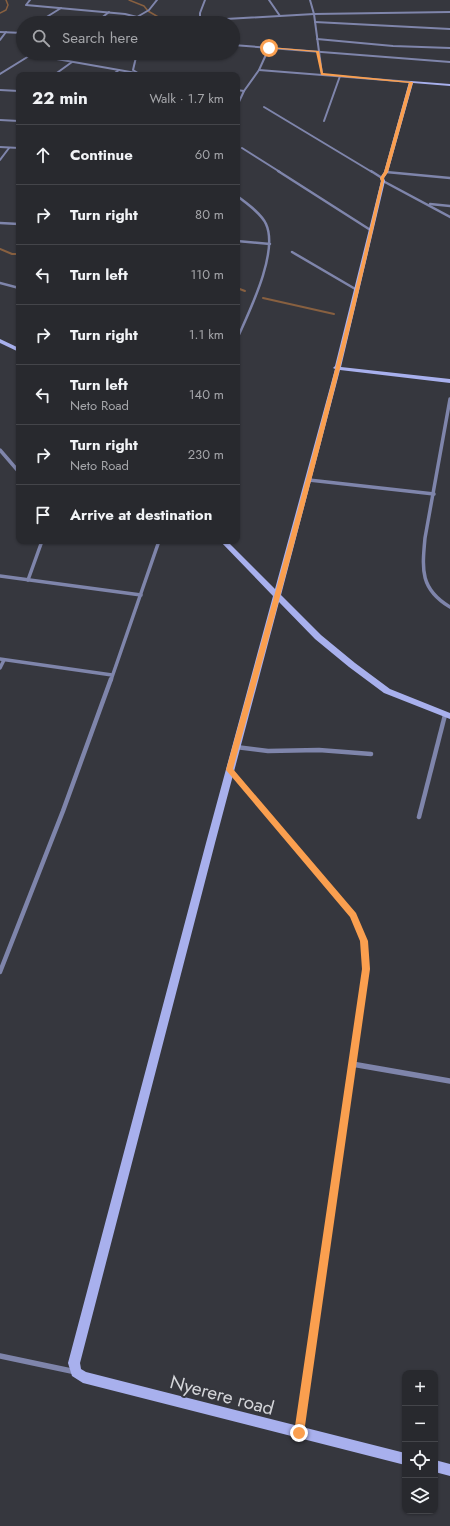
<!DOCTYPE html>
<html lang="en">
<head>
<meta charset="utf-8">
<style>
  body { margin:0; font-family:Jost,sans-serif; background:#34353a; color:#f1f3f6 }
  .controls { position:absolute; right:12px; bottom:12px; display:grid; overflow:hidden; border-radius:8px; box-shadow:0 1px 3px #0004 }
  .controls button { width:36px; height:36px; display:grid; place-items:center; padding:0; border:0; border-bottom:1px solid #44454a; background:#28292e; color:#f1f3f6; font:20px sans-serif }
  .stop { position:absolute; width:12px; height:12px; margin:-9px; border:3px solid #fa9f4f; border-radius:50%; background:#fff }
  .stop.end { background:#fa9f4f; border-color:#fff; box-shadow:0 1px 4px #0008 }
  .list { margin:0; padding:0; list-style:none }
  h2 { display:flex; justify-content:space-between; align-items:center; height:52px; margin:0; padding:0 16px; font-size:17px }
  h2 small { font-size:13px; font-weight:400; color:#a5a6aa }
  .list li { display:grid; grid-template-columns:26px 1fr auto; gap:12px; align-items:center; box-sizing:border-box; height:60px; padding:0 16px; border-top:1px solid #44454a }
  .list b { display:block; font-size:15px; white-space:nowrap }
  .list p { margin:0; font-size:13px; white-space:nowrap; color:#a5a6aa }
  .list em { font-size:13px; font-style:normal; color:#a5a6aa }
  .icon { flex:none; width:22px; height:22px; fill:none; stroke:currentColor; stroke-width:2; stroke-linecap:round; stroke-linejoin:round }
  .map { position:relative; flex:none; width:450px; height:1526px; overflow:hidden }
  .search { position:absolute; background:#28292e; box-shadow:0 1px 3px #0004; left:16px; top:16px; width:224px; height:44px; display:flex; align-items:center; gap:10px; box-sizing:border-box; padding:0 14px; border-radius:22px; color:#a5a6aa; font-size:15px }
  .panel { position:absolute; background:#28292e; box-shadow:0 1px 3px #0004; left:16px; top:72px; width:224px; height:472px; border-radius:8px }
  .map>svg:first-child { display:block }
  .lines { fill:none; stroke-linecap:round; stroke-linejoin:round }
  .stream-far1 { stroke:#886040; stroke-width:1.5 }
  .stream { stroke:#886040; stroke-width:2 }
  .street-far4 { stroke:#7f85ab; stroke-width:2 }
  .street-far3 { stroke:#7f85ab; stroke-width:2.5 }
  .street-far2 { stroke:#7f85ab; stroke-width:3.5 }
  .street-far1 { stroke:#7f85ab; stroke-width:4.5 }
  .street { stroke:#7f85ab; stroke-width:5.5 }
  .secondary { fill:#a8b0ed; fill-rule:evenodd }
  .route { fill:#fa9f4f }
  .labels { text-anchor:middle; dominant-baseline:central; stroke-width:4; stroke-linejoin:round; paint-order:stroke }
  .near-street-label { font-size:19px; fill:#d4d5d9; stroke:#36373e }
</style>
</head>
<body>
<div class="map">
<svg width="450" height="1526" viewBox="0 0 450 1526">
  <rect width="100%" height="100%" fill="#36373e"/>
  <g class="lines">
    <g class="stream-far1">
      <path d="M 129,0 L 144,6 L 148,11 L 160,18 L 164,23"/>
      <path d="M 0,13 L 6,10 L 8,5 L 6,0"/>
    </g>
    <g class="stream">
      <path d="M 0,249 L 12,254 L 19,254"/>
      <path d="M 237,288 L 245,291"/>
      <path d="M 263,298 L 334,314"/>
    </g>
    <g class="street-far4">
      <path d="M 30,0 L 26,5 L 125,14 L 137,17 L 141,23"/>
      <path d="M 269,0 L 280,16"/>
      <path d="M 310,0 L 314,14 L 322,74"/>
      <path d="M 137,17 L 149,10 L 157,0"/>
      <path d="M 200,21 L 200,13 L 205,0"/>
      <path d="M 315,22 L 450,29"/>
      <path d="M 37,23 L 61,8"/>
      <path d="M 95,23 L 109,12"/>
      <path d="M 157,23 L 314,14 L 450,12"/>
      <path d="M 0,32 L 23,33"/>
      <path d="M 317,39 L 393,46 L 450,48"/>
      <path d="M 0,40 L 6,32"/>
      <path d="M 233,45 L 450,62"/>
      <path d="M 137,53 L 133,70 L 141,75"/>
      <path d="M 259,70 L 411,82"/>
      <path d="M 0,74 L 29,56 L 34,55 L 136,73"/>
      <path d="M 54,75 L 72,62"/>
      <path d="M 112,75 L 119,70"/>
      <path d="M 0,90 L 19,91"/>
      <path d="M 237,90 L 244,91"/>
      <path d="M 237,106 L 244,91 L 259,70 L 269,48"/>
      <path d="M 264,107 L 372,172"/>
      <path d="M 0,120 L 19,121"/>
      <path d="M 324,121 L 340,76"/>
      <path d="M 0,147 L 19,148"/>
      <path d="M 242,148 L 280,172"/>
      <path d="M 0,160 L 9,148"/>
    </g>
    <g class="street-far3">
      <path d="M 278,171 L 372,231"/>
      <path d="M 371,171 L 382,178"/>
      <path d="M 386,172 L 450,178"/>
      <path d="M 383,181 L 450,217"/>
      <path d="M 237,196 C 246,203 261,213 266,224 C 279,252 249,312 237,339"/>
      <path d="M 430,204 L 450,206"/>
      <path d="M 0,223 L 19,224"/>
      <path d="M 237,241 L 270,244"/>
      <path d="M 292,252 L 357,290"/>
      <path d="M 0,283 L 19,288"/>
    </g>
    <g class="street-far2">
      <path d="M 450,399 L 425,538 C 422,570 420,589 450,607"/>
      <path d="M 0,450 L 19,472"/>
      <path d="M 309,480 L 434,494"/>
      <path d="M 0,576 L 141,595"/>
      <path d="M 28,580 L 42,541"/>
      <path d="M 0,659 L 112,675"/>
      <path d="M 0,668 L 4,660"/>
      <path d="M 111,680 L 159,541"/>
    </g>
    <g class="street-far1">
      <path d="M 236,747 L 268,751 L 319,750 L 371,754"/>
      <path d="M 231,771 L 353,915 L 364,941 L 366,969 L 354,1049"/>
      <path d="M 419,817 L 445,715"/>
      <path d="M 0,972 L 63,811 L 111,679"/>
    </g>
    <g class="street">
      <path d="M 352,1064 L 450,1081"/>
      <path d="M 0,1356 L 76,1372"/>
      <path d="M 299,1431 L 354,1048"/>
    </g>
    <g class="secondary">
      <path d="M 411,81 L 450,84 L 450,86 L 413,83 L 388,172 L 384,178 L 385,181 L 341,367 L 450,379 L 450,383 L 340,370 L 281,595 L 321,635 L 355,663 L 390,689 L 450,713 L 450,719 L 384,693 L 349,667 L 315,639 L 279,602 L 215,843 L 80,1363 L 81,1369 L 86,1372 L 405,1453 L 405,1465 L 83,1383 L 72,1376 L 68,1363 L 206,843 L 273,596 L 220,541 L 227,541 L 275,589 L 335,369 L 333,368 L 335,366 L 381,181 L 380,178 L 384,172 L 409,82 Z"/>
      <path d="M 0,339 L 19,348 L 19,352 L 0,343 Z"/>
      <path d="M 435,1460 L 450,1464 L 450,1476 L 435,1472 Z"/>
    </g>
  </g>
  <path class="route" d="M 269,47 L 319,51 L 323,73 L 413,82 L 388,172 L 384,178 L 384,181 C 341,379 286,574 233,769 L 356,913 L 368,941 L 370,969 L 304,1433 L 302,1437 L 299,1438 L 295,1437 L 294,1433 L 362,969 L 360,941 L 350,917 L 226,770 C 280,574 336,379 381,181 L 380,178 L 384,172 L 409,83 L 321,75 L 316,52 L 268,48 Z"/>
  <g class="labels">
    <g class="near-street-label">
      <text transform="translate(222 1395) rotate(15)">Nyerere road</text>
    </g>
  </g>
</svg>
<div class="controls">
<button>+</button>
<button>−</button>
<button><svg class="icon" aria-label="locate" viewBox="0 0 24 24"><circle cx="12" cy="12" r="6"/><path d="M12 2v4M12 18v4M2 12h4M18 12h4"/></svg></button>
<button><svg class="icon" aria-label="layers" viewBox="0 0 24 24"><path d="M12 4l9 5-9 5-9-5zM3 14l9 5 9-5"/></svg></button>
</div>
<div class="stop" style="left:269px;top:48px"></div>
<div class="stop end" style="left:299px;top:1433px"></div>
<div class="search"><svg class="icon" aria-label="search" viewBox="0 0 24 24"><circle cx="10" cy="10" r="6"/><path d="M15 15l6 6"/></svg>Search here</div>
<section class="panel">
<h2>22 min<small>Walk · 1.7 km</small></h2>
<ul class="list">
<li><svg class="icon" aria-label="ahead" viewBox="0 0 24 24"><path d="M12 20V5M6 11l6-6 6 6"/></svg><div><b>Continue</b></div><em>60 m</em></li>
<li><svg class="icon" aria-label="right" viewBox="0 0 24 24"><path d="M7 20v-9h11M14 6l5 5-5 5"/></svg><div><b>Turn right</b></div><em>80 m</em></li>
<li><svg class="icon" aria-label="left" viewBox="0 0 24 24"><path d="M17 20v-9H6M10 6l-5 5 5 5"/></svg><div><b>Turn left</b></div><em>110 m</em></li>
<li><svg class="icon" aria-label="right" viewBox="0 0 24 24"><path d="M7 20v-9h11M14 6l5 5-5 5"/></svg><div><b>Turn right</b></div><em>1.1 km</em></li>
<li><svg class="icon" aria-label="left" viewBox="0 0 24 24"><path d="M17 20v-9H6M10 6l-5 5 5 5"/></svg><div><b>Turn left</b><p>Neto Road</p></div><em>140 m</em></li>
<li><svg class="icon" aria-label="right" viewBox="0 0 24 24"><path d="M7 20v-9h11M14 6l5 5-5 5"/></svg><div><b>Turn right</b><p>Neto Road</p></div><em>230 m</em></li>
<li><svg class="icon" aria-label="arrive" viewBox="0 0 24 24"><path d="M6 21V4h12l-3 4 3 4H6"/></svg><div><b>Arrive at destination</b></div></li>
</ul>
</section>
</div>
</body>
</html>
